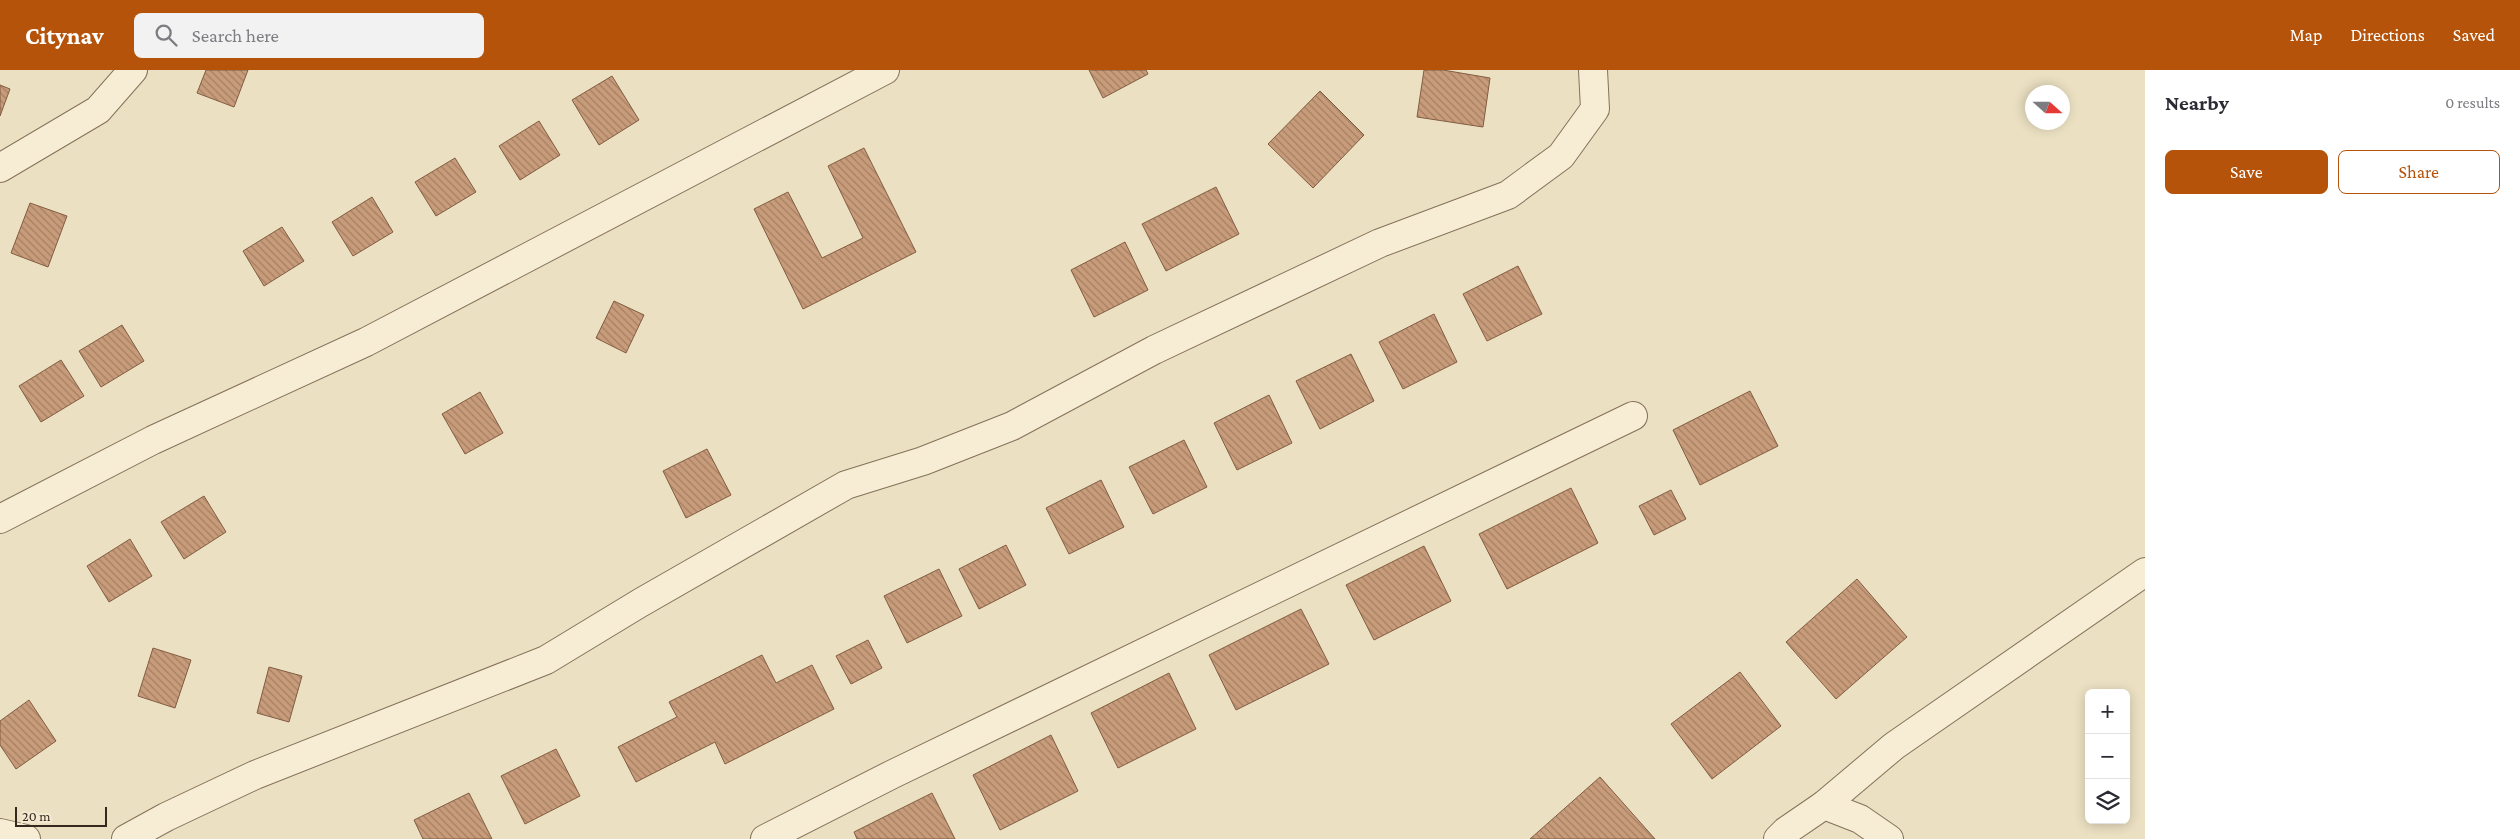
<!DOCTYPE html>
<html lang="en">
<head>
<meta charset="utf-8">
<style>
  body { margin:0; font-family:"Crimson Pro",serif; background:#f2f2f3; color:#2b2b33 }
  .controls { position:absolute; right:15px; bottom:15px; display:grid; overflow:hidden; border-radius:8px; box-shadow:0 2px 12px #0003 }
  .controls button { width:45px; height:45px; display:grid; place-items:center; padding:0; border:0; border-bottom:1px solid #e1e1e2; background:#fff; color:#2b2b33; font:25px sans-serif }
  .compass { position:absolute; left:2025px; top:15px; width:45px; height:45px; border-radius:50%; background:#fff; box-shadow:0 2px 12px #0003; rotate:111deg }
  .scale { position:absolute; left:15px; bottom:12px; width:92px; box-sizing:border-box; padding-left:5px; border:2px solid #35291e; border-top:0; font-size:14px; line-height:18px; white-space:nowrap; color:#35291e; -webkit-text-stroke:4px #f3ead1; paint-order:stroke }
  .list { margin:0; padding:0; list-style:none }
  h2 { display:flex; justify-content:space-between; align-items:center; height:65px; margin:0; padding:0 20px; font-size:21px }
  h2 small { font-size:16px; font-weight:400; color:#7c7c81 }
  .actions { display:flex; gap:10px; padding:15px 20px }
  .actions a { flex:1; padding:11px 0; border:1px solid #b45309; border-radius:8px; text-align:center; font-size:18px; color:#b45309 }
  .actions .main { background:#b45309; color:#fff }
  .icon { flex:none; width:28px; height:28px; fill:none; stroke:currentColor; stroke-width:2; stroke-linecap:round; stroke-linejoin:round }
  .map { position:relative; flex:none; width:2145px; height:769px; overflow:hidden }
  header { display:flex; align-items:center; gap:30px; box-sizing:border-box; height:70px; padding:0 25px; background:#b45309; color:#fff }
  header strong { font-size:24px }
  nav { display:flex; gap:28px; margin-inline-start:auto; font-size:18px }
  .search { width:350px; height:45px; background:#f2f2f3; display:flex; align-items:center; gap:12px; box-sizing:border-box; padding:0 18px; border-radius:8px; color:#7c7c81; font-size:19px }
  main { display:flex }
  aside { flex:1; background:#fff }
  .map>svg:first-child { display:block }
  .building { fill:url(#building-back-hatch); stroke:#825c41 }
  .lines { fill:none; stroke-linecap:round; stroke-linejoin:round }
  .minor-casing { stroke:#84715a; stroke-width:30 }
  .minor { stroke:#f7edd5; stroke-width:28 }
</style>
</head>
<body>
<header>
<strong>Citynav</strong>
<div class="search"><svg class="icon" aria-label="search" viewBox="0 0 24 24"><circle cx="10" cy="10" r="6"/><path d="M15 15l6 6"/></svg>Search here</div>
<nav><a>Map</a><a>Directions</a><a>Saved</a></nav>
</header>
<main>
<div class="map">
<svg width="2145" height="769" viewBox="0 0 2145 769">
  <defs>
    <pattern id="building-back-hatch" width="6" height="6" patternUnits="userSpaceOnUse" patternTransform="scale(1.25)"><rect width="6" height="6" fill="#c89c7a"/><path d="M-1 5l2 2M0 0l6 6M5-1l2 2" fill="none" stroke="#a37f63"/></pattern>
  </defs>
  <rect width="100%" height="100%" fill="#ebe0c2"/>
  <g class="building">
    <path d="M 206,0 L 248,0 L 234,37 L 197,23 Z"/>
    <path d="M 1089,0 L 1146,0 L 1148,4 L 1103,28 Z"/>
    <path d="M 1424,0 L 1443,0 L 1490,8 L 1483,57 L 1417,47 Z"/>
    <path d="M 612,6 L 639,50 L 599,75 L 572,30 Z"/>
    <path d="M 0,15 L 10,19 L 0,46 Z"/>
    <path d="M 1320,21 L 1364,65 L 1313,118 L 1268,74 Z"/>
    <path d="M 539,51 L 560,85 L 520,110 L 499,76 Z"/>
    <path d="M 864,78 L 916,182 L 803,239 L 754,139 L 788,122 L 822,188 L 863,168 L 828,96 Z"/>
    <path d="M 455,88 L 476,122 L 436,146 L 415,112 Z"/>
    <path d="M 1216,117 L 1239,164 L 1166,201 L 1142,154 Z"/>
    <path d="M 372,127 L 393,162 L 353,186 L 332,152 Z"/>
    <path d="M 30,133 L 67,146 L 48,197 L 11,183 Z"/>
    <path d="M 282,157 L 304,191 L 264,216 L 243,181 Z"/>
    <path d="M 1125,172 L 1148,220 L 1094,247 L 1071,200 Z"/>
    <path d="M 1518,196 L 1542,244 L 1487,271 L 1463,224 Z"/>
    <path d="M 614,231 L 644,245 L 626,283 L 596,268 Z"/>
    <path d="M 1434,244 L 1457,292 L 1403,319 L 1379,272 Z"/>
    <path d="M 122,255 L 144,291 L 101,317 L 79,281 Z"/>
    <path d="M 1351,284 L 1374,331 L 1320,359 L 1296,311 Z"/>
    <path d="M 61,290 L 84,326 L 41,352 L 19,316 Z"/>
    <path d="M 1750,321 L 1778,376 L 1700,415 L 1673,360 Z"/>
    <path d="M 480,322 L 503,363 L 465,384 L 442,344 Z"/>
    <path d="M 1269,325 L 1292,373 L 1237,400 L 1214,353 Z"/>
    <path d="M 1184,370 L 1207,417 L 1153,444 L 1129,397 Z"/>
    <path d="M 707,379 L 731,425 L 686,448 L 663,401 Z"/>
    <path d="M 1101,410 L 1124,457 L 1069,484 L 1046,438 Z"/>
    <path d="M 1571,418 L 1598,473 L 1507,519 L 1479,464 Z"/>
    <path d="M 1671,420 L 1686,449 L 1654,465 L 1639,436 Z"/>
    <path d="M 204,426 L 226,462 L 184,489 L 161,452 Z"/>
    <path d="M 130,469 L 152,506 L 109,532 L 87,496 Z"/>
    <path d="M 1006,475 L 1026,515 L 979,539 L 959,499 Z"/>
    <path d="M 1424,476 L 1451,531 L 1374,570 L 1346,515 Z"/>
    <path d="M 939,499 L 962,546 L 907,573 L 884,526 Z"/>
    <path d="M 1857,509 L 1907,567 L 1836,629 L 1786,572 Z"/>
    <path d="M 1301,539 L 1329,594 L 1236,640 L 1209,585 Z"/>
    <path d="M 868,570 L 882,598 L 851,614 L 836,586 Z"/>
    <path d="M 153,578 L 191,590 L 175,638 L 138,626 Z"/>
    <path d="M 762,585 L 776,613 L 812,595 L 834,639 L 725,694 L 715,672 L 636,712 L 618,677 L 677,647 L 669,632 Z"/>
    <path d="M 269,597 L 302,606 L 289,652 L 257,643 Z"/>
    <path d="M 1740,602 L 1781,656 L 1712,709 L 1671,654 Z"/>
    <path d="M 1169,603 L 1196,659 L 1118,698 L 1091,643 Z"/>
    <path d="M 29,630 L 56,671 L 16,699 L 0,675 L 0,651 Z"/>
    <path d="M 1051,665 L 1078,721 L 1000,760 L 973,705 Z"/>
    <path d="M 556,679 L 580,726 L 525,754 L 501,706 Z"/>
    <path d="M 1600,707 L 1655,769 L 1530,769 Z"/>
    <path d="M 469,723 L 492,769 L 423,769 L 414,750 Z"/>
    <path d="M 932,723 L 955,769 L 857,769 L 854,762 Z"/>
  </g>
  <g class="lines">
    <defs>
      <g id="minor">
        <path d="M 0,98 L 98,40 L 133,0"/>
        <path d="M 0,449 L 153,370 L 366,272 L 885,0"/>
        <path d="M 1824,735 L 1894,676 L 2145,502"/>
        <path d="M 0,763 L 26,769"/>
        <path d="M 126,769 L 166,747 L 255,705 L 546,590 L 640,533 L 846,415 L 923,391 L 1012,356 L 1154,280 L 1380,173 L 1508,125 L 1561,86 L 1595,39 L 1593,0"/>
        <path d="M 765,769 L 893,704 L 1633,346"/>
        <path d="M 1778,769 L 1786,761 L 1824,735 L 1860,749 L 1889,769"/>
      </g>
    </defs>
    <use href="#minor" class="minor-casing"/>
    <use href="#minor" class="minor"/>
  </g>
</svg>
<div class="controls">
<button>+</button>
<button>−</button>
<button><svg class="icon" aria-label="layers" viewBox="0 0 24 24"><path d="M12 4l9 5-9 5-9-5zM3 14l9 5 9-5"/></svg></button>
</div>
<svg class="compass" viewBox="-18 -18 36 36"><path d="M0-13l5 13h-10z" fill="#e53935"/><path d="M0 13l5-13h-10z" fill="#7c7c81"/></svg>
<div class="scale">20 m</div>
</div>
<aside>
<h2>Nearby<small>0 results</small></h2>
<ul class="list">
</ul>
<div class="actions"><a class="main">Save</a><a>Share</a></div>
</aside>
</main>
</body>
</html>
